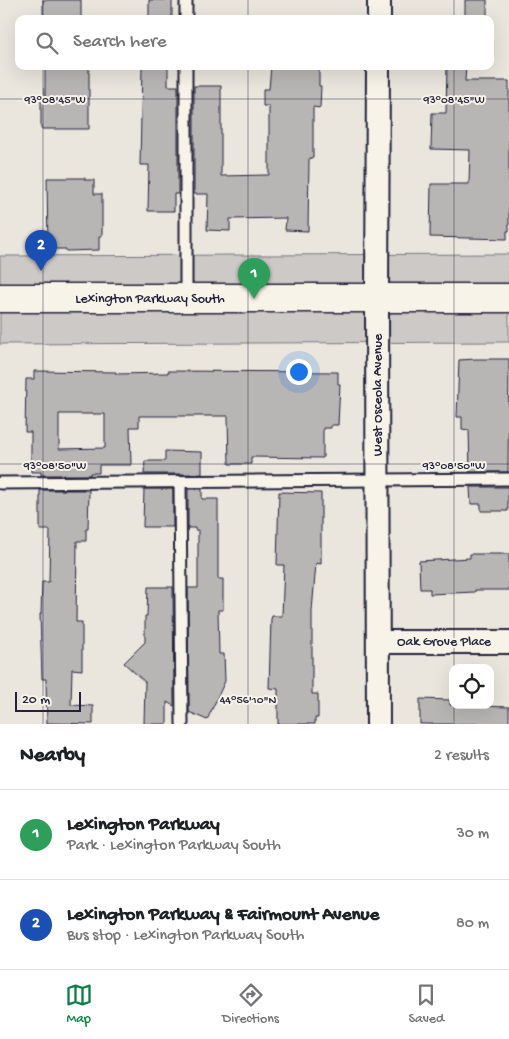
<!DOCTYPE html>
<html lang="en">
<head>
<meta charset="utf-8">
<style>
  body { margin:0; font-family:"Gochi Hand",sans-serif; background:#f6f6f6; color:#202124 }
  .controls { position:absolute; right:15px; bottom:15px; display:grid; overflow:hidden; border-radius:10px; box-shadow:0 5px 20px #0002 }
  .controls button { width:45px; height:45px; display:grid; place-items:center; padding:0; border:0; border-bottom:1px solid #e0e0e0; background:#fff; color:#202124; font:25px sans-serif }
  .scale { position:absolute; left:15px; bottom:12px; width:66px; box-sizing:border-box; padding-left:5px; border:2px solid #22223b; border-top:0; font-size:14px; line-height:18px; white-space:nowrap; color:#22223b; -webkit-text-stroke:4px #f7f3e8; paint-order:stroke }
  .you { position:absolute; left:298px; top:371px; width:18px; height:18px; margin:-12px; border:4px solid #fff; border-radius:50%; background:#1a73e8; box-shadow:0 0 0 8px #1a73e833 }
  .badge { display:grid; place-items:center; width:32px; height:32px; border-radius:50%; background:#0b8043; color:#fff; font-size:16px; font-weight:700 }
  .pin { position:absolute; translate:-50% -41px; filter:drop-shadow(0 1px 2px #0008) }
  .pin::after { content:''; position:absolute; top:26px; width:18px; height:15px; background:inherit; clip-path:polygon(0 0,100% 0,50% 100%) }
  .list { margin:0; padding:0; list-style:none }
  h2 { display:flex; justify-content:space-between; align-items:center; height:65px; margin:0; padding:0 20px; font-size:21px }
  h2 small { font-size:16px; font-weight:400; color:#757577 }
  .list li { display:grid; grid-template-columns:32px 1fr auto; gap:15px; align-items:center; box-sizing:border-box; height:90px; padding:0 20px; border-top:1px solid #e0e0e0 }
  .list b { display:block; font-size:19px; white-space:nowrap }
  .list p { margin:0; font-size:16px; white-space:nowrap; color:#757577 }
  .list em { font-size:16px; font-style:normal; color:#757577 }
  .icon { flex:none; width:28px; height:28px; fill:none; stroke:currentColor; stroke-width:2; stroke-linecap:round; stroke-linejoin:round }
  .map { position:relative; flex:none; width:509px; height:724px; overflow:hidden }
  .search { position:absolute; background:#fff; box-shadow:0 5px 20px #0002; left:15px; right:15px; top:15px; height:55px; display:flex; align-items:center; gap:12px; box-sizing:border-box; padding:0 18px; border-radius:10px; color:#757577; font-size:19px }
  .sheet { height:245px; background:#fff }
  nav { display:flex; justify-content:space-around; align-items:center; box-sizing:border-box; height:70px; border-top:1px solid #e0e0e0; background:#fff; font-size:14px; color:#757577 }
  nav a { display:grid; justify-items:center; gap:2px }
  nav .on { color:#0b8043 }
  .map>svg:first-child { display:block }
  .green { fill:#cdc9c6; stroke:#787680 }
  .building { fill:#b8b6b5; stroke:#22223b; fill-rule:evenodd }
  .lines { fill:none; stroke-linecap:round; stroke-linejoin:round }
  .service-casing { stroke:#22223b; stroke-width:15 }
  .minor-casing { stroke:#22223b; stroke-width:26 }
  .secondary-casing { stroke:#22223b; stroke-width:31 }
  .service { stroke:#f7f3e8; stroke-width:11 }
  .minor { stroke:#f7f3e8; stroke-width:22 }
  .secondary { stroke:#f7f3e8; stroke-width:28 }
  .ticks { fill:none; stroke:#22223b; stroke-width:1; stroke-opacity:0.45 }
  .labels { text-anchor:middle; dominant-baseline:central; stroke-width:4; stroke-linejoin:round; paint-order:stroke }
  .street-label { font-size:14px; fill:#22223b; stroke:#f7f3e8 }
  .ticks-label { font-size:12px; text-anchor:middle; fill:#22223b; stroke:#f7f3e8; stroke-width:4; stroke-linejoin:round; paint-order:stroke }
</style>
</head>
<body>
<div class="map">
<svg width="509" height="724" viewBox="0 0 509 724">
  <rect width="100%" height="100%" fill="#eae6de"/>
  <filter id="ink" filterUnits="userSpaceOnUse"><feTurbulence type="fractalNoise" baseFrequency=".02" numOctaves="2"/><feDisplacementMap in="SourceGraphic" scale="10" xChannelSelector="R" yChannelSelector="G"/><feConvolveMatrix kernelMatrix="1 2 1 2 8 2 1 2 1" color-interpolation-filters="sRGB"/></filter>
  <g filter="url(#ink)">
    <path class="green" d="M 509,254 L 509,342 L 0,344 L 0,256 Z"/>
    <g class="building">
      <rect x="43" y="0" width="38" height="19"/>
      <rect x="149" y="0" width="23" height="19"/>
      <rect x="465" y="0" width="22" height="19"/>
      <path d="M 45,66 L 89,66 L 89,129 L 41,129 L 41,98 L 45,98 Z"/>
      <path d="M 142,66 L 168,66 L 168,86 L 178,86 L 178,194 L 174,194 L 174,211 L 148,211 L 149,165 L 140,165 Z"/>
      <path d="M 271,66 L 319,66 L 319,86 L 321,86 L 320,108 L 313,107 L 313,157 L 309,159 L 308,231 L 285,230 L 286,218 L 230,219 L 230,231 L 207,230 L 208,194 L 194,194 L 194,86 L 221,86 L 221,176 L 269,175 L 269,106 L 263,106 L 263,89 L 269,89 Z"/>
      <path d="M 447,66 L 466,66 L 465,81 L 509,81 L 509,231 L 507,231 L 507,239 L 430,237 L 431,184 L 469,184 L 470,150 L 431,149 L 432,113 L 446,113 Z"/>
      <path d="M 47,178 L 85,178 L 85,180 L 94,180 L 94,194 L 102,194 L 102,236 L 99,236 L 99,250 L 66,251 L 66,249 L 48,249 Z"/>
      <path d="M 476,359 L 509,359 L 508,472 L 470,472 L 469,430 L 462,429 L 462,417 L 457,417 L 459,360 Z"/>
      <path d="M 34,371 L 116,372 L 116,374 L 168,373 L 168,371 L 338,372 L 338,384 L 340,384 L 338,425 L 331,425 L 331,428 L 323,428 L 323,458 L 251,457 L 251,464 L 229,464 L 228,416 L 139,416 L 139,427 L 130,427 L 131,465 L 99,465 L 99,473 L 90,473 L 90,475 L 41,475 L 41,472 L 31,472 L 31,432 L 25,432 L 26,379 L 34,379 ZM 59,414 L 105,414 L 105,448 L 59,449 Z"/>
      <path d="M 165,451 L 202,452 L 202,474 L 144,474 L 145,461 L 165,461 Z"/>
      <path d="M 470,487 L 508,487 L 508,511 L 481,511 L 481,504 L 471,504 Z"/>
      <path d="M 144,489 L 173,489 L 173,527 L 143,527 Z"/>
      <path d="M 188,489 L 202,489 L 202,499 L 218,499 L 218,579 L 223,579 L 223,610 L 218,610 L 219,654 L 224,654 L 225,681 L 207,720 L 189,712 L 188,588 L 198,588 L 198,530 L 195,530 L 195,528 L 188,528 Z"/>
      <path d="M 40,490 L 89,490 L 88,529 L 86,529 L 86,541 L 77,541 L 76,622 L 82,622 L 82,670 L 72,669 L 71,705 L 93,706 L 93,724 L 47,723 L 46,679 L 42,679 L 40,614 L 41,614 L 42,582 L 49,582 L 50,530 L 40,530 Z"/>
      <path d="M 279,492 L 321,493 L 321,564 L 316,563 L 312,611 L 312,694 L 318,694 L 318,718 L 315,718 L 315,724 L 278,724 L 278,689 L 269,688 L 271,619 L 272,616 L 282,616 L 284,565 L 277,565 Z"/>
      <path d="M 470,554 L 509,554 L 509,590 L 475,590 L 475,592 L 430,594 L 430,589 L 420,589 L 419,561 L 470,558 Z"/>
      <path d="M 148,587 L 173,587 L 174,706 L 167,702 L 167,724 L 144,724 L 145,682 L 124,663 L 145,642 L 145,616 L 147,616 Z"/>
      <path d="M 420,699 L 450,700 L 450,705 L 509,707 L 509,724 L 420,724 Z"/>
    </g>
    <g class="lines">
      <defs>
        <g id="service">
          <path d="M 186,19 L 186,0"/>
          <path d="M 186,66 L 186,299"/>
          <path d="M 0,483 L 509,479"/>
          <path d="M 180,483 L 182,724"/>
        </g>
        <g id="minor">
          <path d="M 379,19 L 379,0"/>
          <path d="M 379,642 L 509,642"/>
          <path d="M 378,724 L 377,299 L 378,66"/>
        </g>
        <path id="secondary" d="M 0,298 L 509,298"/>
      </defs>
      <use href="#service" class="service-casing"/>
      <use href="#minor" class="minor-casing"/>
      <use href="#secondary" class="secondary-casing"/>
      <use href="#service" class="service"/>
      <use href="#minor" class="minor"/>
      <use href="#secondary" class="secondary"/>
    </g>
  </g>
  <path class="ticks" d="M 43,0 L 43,19M 248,0 L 248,19M 454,0 L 454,19M 43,66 L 43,724M 248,66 L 248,724M 454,66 L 454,668M 0,99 L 509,99M 0,464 L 509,464M 454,705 L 454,724"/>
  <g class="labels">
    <g class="street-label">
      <text x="150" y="299">Lexington Parkway South</text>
      <text transform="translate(378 395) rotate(-90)">West Osceola Avenue</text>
      <text x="444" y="642">Oak Grove Place</text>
    </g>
  </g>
  <g class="ticks-label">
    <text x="454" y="103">93°08'45"W</text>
    <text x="55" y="103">93°08'45"W</text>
    <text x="454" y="469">93°08'50"W</text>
    <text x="55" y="469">93°08'50"W</text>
    <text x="248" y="703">44°56'10"N</text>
  </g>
</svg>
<div class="controls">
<button><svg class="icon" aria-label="locate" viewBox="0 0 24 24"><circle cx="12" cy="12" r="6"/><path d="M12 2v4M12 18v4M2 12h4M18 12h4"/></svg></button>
</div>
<div class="scale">20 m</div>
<div class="you"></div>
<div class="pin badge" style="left:254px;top:299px;background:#2e9e5b">1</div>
<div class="pin badge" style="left:41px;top:271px;background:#1a4fb4">2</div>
<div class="search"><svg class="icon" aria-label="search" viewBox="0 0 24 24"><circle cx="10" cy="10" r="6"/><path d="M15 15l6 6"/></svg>Search here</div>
</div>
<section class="sheet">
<h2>Nearby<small>2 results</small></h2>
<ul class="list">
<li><span class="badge" style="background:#2e9e5b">1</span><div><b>Lexington Parkway</b><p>Park · Lexington Parkway South</p></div><em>30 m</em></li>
<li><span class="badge" style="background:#1a4fb4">2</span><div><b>Lexington Parkway &amp; Fairmount Avenue</b><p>Bus stop · Lexington Parkway South</p></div><em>80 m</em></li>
</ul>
</section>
<nav>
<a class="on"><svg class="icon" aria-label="map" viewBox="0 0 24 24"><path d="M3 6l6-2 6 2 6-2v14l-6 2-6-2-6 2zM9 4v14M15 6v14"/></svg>Map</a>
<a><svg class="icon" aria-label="directions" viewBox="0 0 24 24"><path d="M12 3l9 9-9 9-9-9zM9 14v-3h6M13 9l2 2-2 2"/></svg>Directions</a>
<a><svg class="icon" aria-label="saved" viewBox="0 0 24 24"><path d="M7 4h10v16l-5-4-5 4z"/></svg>Saved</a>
</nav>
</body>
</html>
